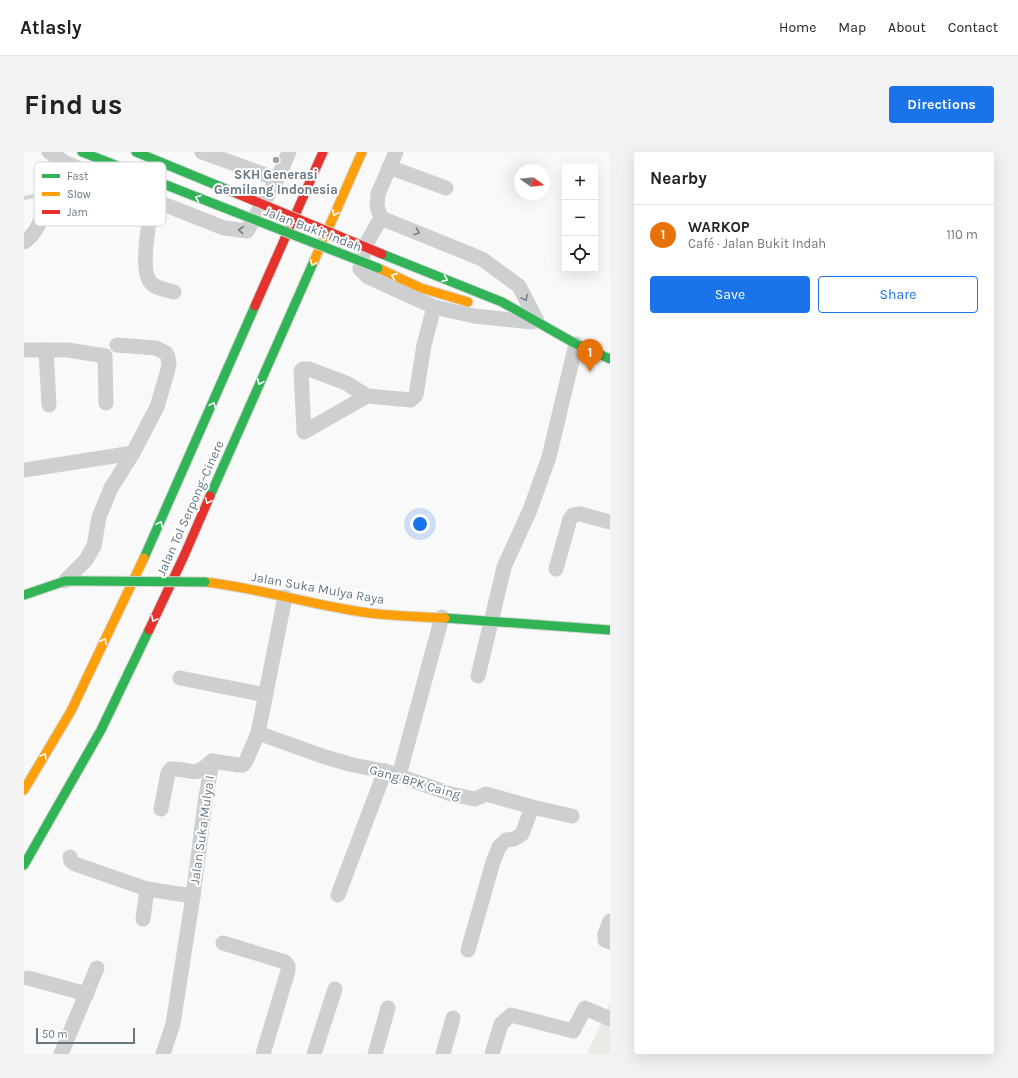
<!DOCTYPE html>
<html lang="en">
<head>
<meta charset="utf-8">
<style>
  body { margin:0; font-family:Karla,sans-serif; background:#f2f2f2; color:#202124 }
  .controls { position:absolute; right:12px; top:12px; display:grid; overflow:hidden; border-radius:4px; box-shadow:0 4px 16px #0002 }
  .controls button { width:36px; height:36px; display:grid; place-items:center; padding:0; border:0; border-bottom:1px solid #e0e0e0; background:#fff; color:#202124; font:20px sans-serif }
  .compass { position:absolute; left:490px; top:12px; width:36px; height:36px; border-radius:50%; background:#fff; box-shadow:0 4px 16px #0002; rotate:104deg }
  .scale { position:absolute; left:12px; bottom:10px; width:99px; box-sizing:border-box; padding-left:4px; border:2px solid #657683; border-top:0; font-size:11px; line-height:14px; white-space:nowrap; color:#657683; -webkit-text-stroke:3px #fff; paint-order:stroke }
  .you { position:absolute; left:396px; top:372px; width:14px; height:14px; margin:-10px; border:3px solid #fff; border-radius:50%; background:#1a73e8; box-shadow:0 0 0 6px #1a73e833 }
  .badge { display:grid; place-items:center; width:26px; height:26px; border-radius:50%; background:#1a73e8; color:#fff; font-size:13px; font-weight:700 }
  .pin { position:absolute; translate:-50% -33px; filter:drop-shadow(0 1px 2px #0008) }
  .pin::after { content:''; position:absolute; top:21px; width:14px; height:12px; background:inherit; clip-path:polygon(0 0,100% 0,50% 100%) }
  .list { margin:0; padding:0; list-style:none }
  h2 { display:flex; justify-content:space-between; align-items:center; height:52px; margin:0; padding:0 16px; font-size:17px }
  h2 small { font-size:13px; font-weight:400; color:#757577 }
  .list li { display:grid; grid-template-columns:26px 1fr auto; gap:12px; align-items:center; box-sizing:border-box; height:60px; padding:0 16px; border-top:1px solid #e0e0e0 }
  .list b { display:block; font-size:15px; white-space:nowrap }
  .list p { margin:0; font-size:13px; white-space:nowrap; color:#757577 }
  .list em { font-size:13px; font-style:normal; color:#757577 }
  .actions { display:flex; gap:8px; padding:12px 16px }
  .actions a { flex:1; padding:9px 0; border:1px solid #1a73e8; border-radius:4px; text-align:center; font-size:14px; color:#1a73e8 }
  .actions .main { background:#1a73e8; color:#fff }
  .icon { flex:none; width:22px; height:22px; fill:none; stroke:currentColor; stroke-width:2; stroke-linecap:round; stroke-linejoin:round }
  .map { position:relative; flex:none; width:586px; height:902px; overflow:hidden; border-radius:4px }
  header { display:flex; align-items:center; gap:24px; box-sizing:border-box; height:56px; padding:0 20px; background:#fff; border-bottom:1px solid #e0e0e0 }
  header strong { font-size:19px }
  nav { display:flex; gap:22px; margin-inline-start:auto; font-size:14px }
  .intro { display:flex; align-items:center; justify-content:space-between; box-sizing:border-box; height:96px; padding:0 24px }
  h1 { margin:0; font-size:28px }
  .button { padding:10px 18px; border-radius:4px; background:#1a73e8; color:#fff; font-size:14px; font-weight:700 }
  main { display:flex; gap:24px; padding:0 24px }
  aside { flex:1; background:#fff; border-radius:4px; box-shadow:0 4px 16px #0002 }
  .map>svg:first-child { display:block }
  .green { fill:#e8ebe6 }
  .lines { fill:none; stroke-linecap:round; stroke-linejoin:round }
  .stream { stroke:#ced6d9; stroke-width:4 }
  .fast-casing { stroke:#d5d6d7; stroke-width:11 }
  .slow-casing { stroke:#d5d6d7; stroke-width:11 }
  .jam-casing { stroke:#d5d6d7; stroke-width:11 }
  .street { stroke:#cecfd0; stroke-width:15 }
  .fast { stroke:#30b455; stroke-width:9 }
  .slow { stroke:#ff9f0a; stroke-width:9 }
  .jam { stroke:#e5322d; stroke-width:9 }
  .fast-bridge-casing { stroke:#d5d6d7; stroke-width:11; stroke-linecap:butt }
  .jam-bridge-casing { stroke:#d5d6d7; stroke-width:11; stroke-linecap:butt }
  .fast-bridge { stroke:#30b455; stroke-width:9 }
  .jam-bridge { stroke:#e5322d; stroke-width:9 }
  .oneway { stroke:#fff }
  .oneway2 { stroke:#707f8b }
  .poi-dot { fill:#99a4ac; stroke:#fff; stroke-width:1.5 }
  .labels { text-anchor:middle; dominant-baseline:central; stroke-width:4; stroke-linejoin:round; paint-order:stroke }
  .poi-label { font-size:13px; font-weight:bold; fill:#657683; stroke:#fff }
  .street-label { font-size:13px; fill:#657683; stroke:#fff }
  .key { fill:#fff; stroke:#d1d6da; stroke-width:1 }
  .key-label { font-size:11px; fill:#657683 }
</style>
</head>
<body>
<header>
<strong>Atlasly</strong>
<nav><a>Home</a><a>Map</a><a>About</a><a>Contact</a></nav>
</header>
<div class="intro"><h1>Find us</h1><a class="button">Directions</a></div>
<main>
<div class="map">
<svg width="586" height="902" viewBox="0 0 586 902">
  <rect width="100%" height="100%" fill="#f9f9f9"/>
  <path class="green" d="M 586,851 L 586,902 L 563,902 Z"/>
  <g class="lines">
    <path class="stream" d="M 0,46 L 15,43 L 21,12"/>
    <defs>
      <g id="fast">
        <path d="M 58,0 L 211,60"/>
        <path d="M 112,0 L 214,42"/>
        <path d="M 358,102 L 478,150 L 552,192 L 586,207"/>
        <path d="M 186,344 L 290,109"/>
        <path d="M 120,406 L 231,154"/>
        <path d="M 0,443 L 41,429 L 63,429"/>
        <path d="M 421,466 L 586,478"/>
        <path d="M 0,713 L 77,578 L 125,478"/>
      </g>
      <g id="slow">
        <path d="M 290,109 L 338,0"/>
        <path d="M 354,116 L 397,136 L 444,150"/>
        <path d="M 181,430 C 236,436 290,454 345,461 C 370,464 396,465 421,466"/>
        <path d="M 0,638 L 47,559 L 120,406"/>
      </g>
      <g id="jam">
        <path d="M 231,154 L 299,0"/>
        <path d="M 125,478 L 160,404 L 186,344"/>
      </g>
    </defs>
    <use href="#fast" class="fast-casing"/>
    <use href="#slow" class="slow-casing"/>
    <use href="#jam" class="jam-casing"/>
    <g class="street">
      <path d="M 25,0 L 42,11 L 129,48 L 200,76 L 223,79 L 253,27 L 265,0"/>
      <path d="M 178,0 L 253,27"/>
      <path d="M 372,0 L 354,42 L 353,54 L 357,66 L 341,94 L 336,117 L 344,125 L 410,155 L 450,164 L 508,170"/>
      <path d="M 365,15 L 422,36"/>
      <path d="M 129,48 C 126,64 115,119 127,131 C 131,136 143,138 150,140"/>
      <path d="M 357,66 L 458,107 L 495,134 L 513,169"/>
      <path d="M 0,90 C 22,76 28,30 33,6"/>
      <path d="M 0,198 L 44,198 L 81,204 L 82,251"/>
      <path d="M 22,198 L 25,253"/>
      <path d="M 343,244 L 322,231 L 285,217 L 279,217 L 277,219 L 280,280 L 343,244 L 387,248 L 392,243 L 400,193 L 410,155"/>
      <path d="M 0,318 L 109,301"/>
      <path d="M 532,417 L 546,367 L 549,363 L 556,362 L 586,370"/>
      <path d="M 41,429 L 62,408 L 70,394 L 75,365 L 87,336 L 109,301 L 133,255 L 143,221 L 145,212 L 144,205 L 142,201 L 132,196 L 93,193"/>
      <path d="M 454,524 L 478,424 L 480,415 L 506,358 L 525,305 L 552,192"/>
      <path d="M 156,526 L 242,543"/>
      <path d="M 234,581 L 301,605 L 329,613 L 361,619 L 427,642 L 451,647 L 462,642 L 508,655 L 548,664"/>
      <path d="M 377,616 L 418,465"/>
      <path d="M 137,657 L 144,621 L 147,617 C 170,616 167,628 188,609"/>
      <path d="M 46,705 L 47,709 L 51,712 L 123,737 L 169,744"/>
      <path d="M 314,743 L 361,619"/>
      <path d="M 119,767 L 123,737"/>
      <path d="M 586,769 L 581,782 L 581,788 L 586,790"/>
      <path d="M 199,791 L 261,810 L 264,814 L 264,819 L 239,902"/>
      <path d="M 444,798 L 469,710 L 475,695 L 482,688 L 490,687 L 498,682 L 508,655"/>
      <path d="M 4,826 L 63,842"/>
      <path d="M 37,902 L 73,816"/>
      <path d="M 139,902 L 149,872 L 169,744 L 181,651 L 188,609 L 214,613 L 219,613 L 222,609 L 234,581 L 261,445"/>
      <path d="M 290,902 L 311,837"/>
      <path d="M 351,902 L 364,856"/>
      <path d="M 419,902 L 429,866"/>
      <path d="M 468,902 L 477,872 L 487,863 L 549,879 L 561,856 L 586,867"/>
    </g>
    <use href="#fast" class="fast"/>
    <use href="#slow" class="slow"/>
    <use href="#jam" class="jam"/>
    <defs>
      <g id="fast-bridge">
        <path d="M 211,60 L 354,116"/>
        <path d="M 63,429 L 181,430"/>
      </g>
      <path id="jam-bridge" d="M 214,42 L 358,102"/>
    </defs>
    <use href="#fast-bridge" class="fast-bridge-casing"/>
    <use href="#jam-bridge" class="jam-bridge-casing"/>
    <use href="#fast-bridge" class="fast-bridge"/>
    <use href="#jam-bridge" class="jam-bridge"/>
  </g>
  <defs><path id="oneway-chevron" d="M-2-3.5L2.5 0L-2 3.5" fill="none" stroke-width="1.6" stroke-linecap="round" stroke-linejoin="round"/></defs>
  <g class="oneway">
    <use href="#oneway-chevron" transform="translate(174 46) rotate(-159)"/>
    <use href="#oneway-chevron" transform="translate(311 61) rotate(114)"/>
    <use href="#oneway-chevron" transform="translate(289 111) rotate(114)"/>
    <use href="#oneway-chevron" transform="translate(370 124) rotate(-156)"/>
    <use href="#oneway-chevron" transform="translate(421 127) rotate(21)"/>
    <use href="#oneway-chevron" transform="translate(236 230) rotate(114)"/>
    <use href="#oneway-chevron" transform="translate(189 253) rotate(-66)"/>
    <use href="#oneway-chevron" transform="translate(184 349) rotate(114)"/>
    <use href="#oneway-chevron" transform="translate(136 372) rotate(-66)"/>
    <use href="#oneway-chevron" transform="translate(130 467) rotate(116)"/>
    <use href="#oneway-chevron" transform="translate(80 489) rotate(-64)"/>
    <use href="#oneway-chevron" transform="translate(20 604) rotate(-59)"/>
  </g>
  <g class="oneway2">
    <use href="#oneway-chevron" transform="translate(217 78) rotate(-174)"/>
    <use href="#oneway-chevron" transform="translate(393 80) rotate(21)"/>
    <use href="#oneway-chevron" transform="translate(501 146) rotate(62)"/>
  </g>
  <circle class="poi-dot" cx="252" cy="8" r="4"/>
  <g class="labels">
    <g class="poi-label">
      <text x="252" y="22">SKH Generasi<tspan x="252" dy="15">Gemilang Indonesia</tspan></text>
    </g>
    <g class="street-label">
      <text transform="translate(289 77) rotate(21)">Jalan Bukit Indah</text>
      <text transform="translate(166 356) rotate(-66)">Jalan Tol Serpong–Cinere</text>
      <text transform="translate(294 436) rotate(10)">Jalan Suka Mulya Raya</text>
      <text transform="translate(391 630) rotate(16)">Gang BPK Caing</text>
      <text transform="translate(178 678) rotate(-82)">Jalan Suka Mulya I</text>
    </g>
  </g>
  <rect x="10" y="10" width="132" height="64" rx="6" class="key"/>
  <rect x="18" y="22" width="18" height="4" fill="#30b455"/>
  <rect x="18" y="40" width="18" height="4" fill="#ff9f0a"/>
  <rect x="18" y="58" width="18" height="4" fill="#e5322d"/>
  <g class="key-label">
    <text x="43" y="28">Fast</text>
    <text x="43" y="46">Slow</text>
    <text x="43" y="64">Jam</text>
  </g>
</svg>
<div class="controls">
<button>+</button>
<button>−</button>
<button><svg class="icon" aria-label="locate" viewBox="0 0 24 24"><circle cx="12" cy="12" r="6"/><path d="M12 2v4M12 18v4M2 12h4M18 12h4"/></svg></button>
</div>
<svg class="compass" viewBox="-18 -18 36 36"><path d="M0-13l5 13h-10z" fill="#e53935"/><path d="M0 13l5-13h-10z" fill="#757577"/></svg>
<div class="scale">50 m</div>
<div class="you"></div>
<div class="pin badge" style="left:566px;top:220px;background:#e8710a">1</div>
</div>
<aside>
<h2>Nearby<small></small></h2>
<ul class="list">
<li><span class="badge" style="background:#e8710a">1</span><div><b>WARKOP</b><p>Café · Jalan Bukit Indah</p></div><em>110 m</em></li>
</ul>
<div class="actions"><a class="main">Save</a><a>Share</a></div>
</aside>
</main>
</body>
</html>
